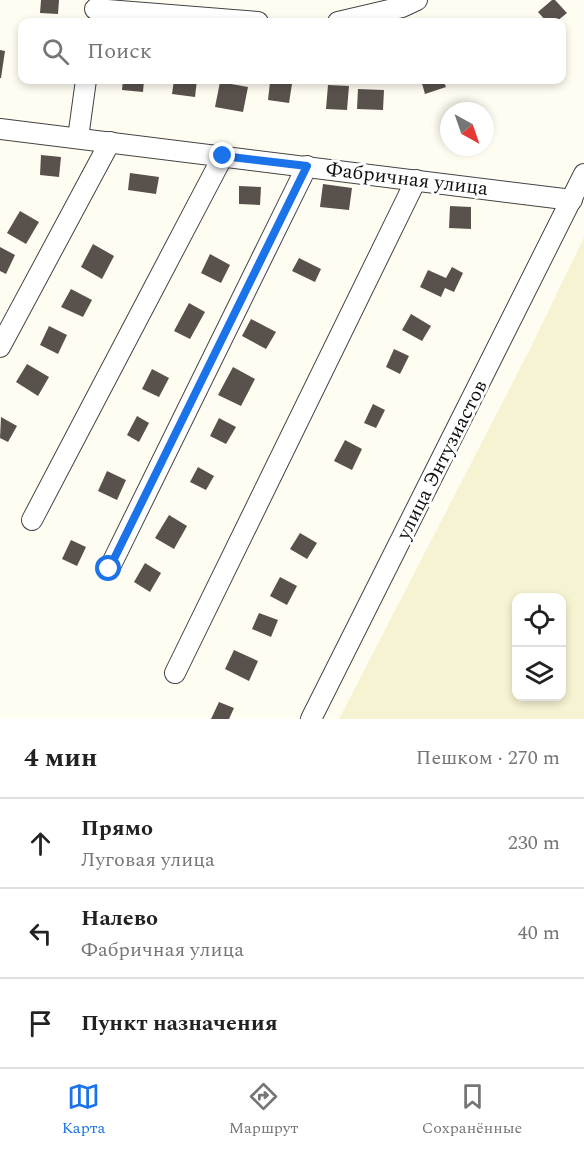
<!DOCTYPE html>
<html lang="ru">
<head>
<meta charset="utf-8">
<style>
  body { margin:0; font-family:Spectral,serif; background:#f6f6f6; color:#222 }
  .controls { position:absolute; right:18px; bottom:18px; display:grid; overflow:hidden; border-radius:12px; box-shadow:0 3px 9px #0003 }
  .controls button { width:54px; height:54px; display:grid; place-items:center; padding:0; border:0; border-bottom:2px solid #e0e0e0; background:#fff; color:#222; font:30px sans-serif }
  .compass { position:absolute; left:440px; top:102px; width:54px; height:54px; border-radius:50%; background:#fff; box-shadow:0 3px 9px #0003; rotate:140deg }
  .stop { position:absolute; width:18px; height:18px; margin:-14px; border:4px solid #1a73e8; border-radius:50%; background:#fff }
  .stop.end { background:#1a73e8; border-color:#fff; box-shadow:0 2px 6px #0008 }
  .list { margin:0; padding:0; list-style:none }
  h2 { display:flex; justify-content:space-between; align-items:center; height:78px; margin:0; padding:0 24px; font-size:26px }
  h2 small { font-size:20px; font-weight:400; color:#767676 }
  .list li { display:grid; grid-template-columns:39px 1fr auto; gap:18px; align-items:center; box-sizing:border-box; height:90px; padding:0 24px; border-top:2px solid #e0e0e0 }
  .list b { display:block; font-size:22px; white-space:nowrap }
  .list p { margin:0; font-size:20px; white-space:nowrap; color:#767676 }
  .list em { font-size:20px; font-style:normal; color:#767676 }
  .icon { flex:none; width:33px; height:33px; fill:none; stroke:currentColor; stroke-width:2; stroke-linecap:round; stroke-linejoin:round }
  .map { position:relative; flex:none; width:584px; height:719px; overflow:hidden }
  .search { position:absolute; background:#fff; box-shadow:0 3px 9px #0003; left:18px; right:18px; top:18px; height:66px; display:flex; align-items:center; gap:15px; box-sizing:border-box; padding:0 21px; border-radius:12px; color:#767676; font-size:22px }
  .sheet { height:348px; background:#fff }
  nav { display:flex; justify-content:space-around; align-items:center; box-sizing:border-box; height:84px; border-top:2px solid #e0e0e0; background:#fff; font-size:16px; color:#767676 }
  nav a { display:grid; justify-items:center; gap:3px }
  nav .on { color:#1a73e8 }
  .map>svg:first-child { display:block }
  .farmland { fill:#f6f3d2; fill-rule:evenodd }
  .building { fill:#59514c }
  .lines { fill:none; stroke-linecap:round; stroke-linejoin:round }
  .minor-casing { stroke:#434343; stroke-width:22 }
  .minor { stroke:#fff; stroke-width:20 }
  .route { stroke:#1a73e8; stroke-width:8 }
  .labels { text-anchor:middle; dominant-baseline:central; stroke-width:6; stroke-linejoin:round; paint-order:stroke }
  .street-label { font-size:20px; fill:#101010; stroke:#fff }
</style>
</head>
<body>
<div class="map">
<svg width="584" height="719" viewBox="0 0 584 719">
  <rect width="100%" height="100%" fill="#fffdf2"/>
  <path class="farmland" d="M 584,237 L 584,719 L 339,719 L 530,349 ZM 516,598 L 562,598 L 562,696 L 516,696 Z"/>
  <g class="building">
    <path d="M 41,0 L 59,0 L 58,14 L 40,13 Z"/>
    <path d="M 552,0 L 555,0 L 567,13 L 556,22 L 547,22 L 538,12 Z"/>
    <path d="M 0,50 L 5,51 L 1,78 L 0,78 Z"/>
    <path d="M 123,80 L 144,80 L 143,92 L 122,90 Z"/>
    <path d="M 174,80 L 197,80 L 195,97 L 172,94 Z"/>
    <path d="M 421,80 L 443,80 L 446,87 L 425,94 Z"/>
    <path d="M 220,82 L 248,87 L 243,112 L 215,107 Z"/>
    <path d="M 270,82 L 292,84 L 289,103 L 268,100 Z"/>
    <path d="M 328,85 L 349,86 L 347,110 L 326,109 Z"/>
    <path d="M 358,89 L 384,90 L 383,110 L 357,109 Z"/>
    <path d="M 41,155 L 61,157 L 59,177 L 40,175 Z"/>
    <path d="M 130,173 L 159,177 L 156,194 L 128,190 Z"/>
    <path d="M 323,184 L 352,188 L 349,210 L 320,207 Z"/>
    <path d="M 239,186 L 261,187 L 260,205 L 239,204 Z"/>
    <path d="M 450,206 L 471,207 L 471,229 L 449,228 Z"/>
    <path d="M 20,211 L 39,222 L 26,244 L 7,233 Z"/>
    <path d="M 93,244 L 114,256 L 102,279 L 81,267 Z"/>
    <path d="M 0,247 L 15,255 L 6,274 L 0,271 Z"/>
    <path d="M 210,254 L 230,265 L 221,283 L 201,273 Z"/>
    <path d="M 299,258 L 321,269 L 315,282 L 292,271 Z"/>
    <path d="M 452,267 L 463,273 L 454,292 L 445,288 L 441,297 L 420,287 L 428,270 L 446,278 Z"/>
    <path d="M 71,289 L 92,300 L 83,317 L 61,307 Z"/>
    <path d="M 189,303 L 205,312 L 190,339 L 174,331 Z"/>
    <path d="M 411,314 L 431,326 L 422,341 L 402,330 Z"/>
    <path d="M 251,319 L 276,332 L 266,349 L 242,336 Z"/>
    <path d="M 49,326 L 67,335 L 58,354 L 40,345 Z"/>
    <path d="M 394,349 L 409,356 L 400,374 L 386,367 Z"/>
    <path d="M 27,364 L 49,377 L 38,396 L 16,382 Z"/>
    <path d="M 233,367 L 255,379 L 241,406 L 218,395 Z"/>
    <path d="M 152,369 L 169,378 L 159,397 L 142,389 Z"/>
    <path d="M 373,404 L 385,410 L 376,428 L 364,423 Z"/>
    <path d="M 137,416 L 149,423 L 139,442 L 127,435 Z"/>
    <path d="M 1,417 L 17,426 L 8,442 L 0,438 Z"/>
    <path d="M 219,418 L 236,427 L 226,444 L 210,436 Z"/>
    <path d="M 345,440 L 362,449 L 352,470 L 334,461 Z"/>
    <path d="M 198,467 L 214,476 L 206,490 L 190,482 Z"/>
    <path d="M 107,471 L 126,480 L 117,500 L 98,491 Z"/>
    <path d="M 169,515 L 187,526 L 174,549 L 155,538 Z"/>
    <path d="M 300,533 L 317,543 L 307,559 L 290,549 Z"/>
    <path d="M 71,540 L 86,547 L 77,566 L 62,559 Z"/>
    <path d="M 145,563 L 161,573 L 150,592 L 134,582 Z"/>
    <path d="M 280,577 L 297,586 L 287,605 L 270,596 Z"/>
    <path d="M 259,613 L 278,620 L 271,637 L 252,629 Z"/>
    <path d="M 234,650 L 258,661 L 249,681 L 225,669 Z"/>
    <path d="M 219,702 L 234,708 L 229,719 L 211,719 Z"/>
  </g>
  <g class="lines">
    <defs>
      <g id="minor">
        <path d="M 95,9 L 258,22"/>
        <path d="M 338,22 L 402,7 L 417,0"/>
        <path d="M 0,129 L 572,200"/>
        <path d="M 78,138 L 86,80"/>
        <path d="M 0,347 L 110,142"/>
        <path d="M 32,520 L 223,156"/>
        <path d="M 109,569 L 307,166"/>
        <path d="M 175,673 L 416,180"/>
        <path d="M 311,719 L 584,174"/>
      </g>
    </defs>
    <use href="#minor" class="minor-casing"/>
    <use href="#minor" class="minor"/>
  </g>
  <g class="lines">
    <path class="route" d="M 109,569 L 307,166 L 223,156"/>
  </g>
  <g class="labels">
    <g class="street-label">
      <text transform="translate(407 179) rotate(7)">Фабричная улица</text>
      <text transform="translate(442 460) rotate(-63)">улица Энтузиастов</text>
    </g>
  </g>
</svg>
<div class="controls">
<button><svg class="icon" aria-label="locate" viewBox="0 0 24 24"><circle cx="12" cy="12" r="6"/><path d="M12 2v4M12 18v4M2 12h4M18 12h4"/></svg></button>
<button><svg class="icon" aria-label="layers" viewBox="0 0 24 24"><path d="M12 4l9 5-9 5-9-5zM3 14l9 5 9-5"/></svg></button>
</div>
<svg class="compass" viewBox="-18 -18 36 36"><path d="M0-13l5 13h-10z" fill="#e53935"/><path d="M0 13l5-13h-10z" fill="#767676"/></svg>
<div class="stop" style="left:109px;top:569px"></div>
<div class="stop end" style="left:223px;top:156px"></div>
<div class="search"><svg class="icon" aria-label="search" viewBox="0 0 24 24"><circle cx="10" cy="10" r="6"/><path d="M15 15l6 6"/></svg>Поиск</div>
</div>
<section class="sheet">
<h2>4 мин<small>Пешком · 270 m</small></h2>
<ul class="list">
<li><svg class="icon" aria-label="ahead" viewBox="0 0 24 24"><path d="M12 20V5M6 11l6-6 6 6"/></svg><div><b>Прямо</b><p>Луговая улица</p></div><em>230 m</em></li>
<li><svg class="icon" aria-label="left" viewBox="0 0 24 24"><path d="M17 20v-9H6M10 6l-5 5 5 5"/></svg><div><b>Налево</b><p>Фабричная улица</p></div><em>40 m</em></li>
<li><svg class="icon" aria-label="arrive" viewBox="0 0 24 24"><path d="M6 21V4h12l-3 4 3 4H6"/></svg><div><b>Пункт назначения</b></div></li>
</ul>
</section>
<nav>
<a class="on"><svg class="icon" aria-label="map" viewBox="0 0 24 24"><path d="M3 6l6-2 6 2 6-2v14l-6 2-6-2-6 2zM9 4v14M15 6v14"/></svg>Карта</a>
<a><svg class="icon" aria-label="directions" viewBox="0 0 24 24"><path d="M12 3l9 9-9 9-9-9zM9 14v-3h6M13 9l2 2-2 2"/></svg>Маршрут</a>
<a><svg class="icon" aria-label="saved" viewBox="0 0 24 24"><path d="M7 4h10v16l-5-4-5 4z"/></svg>Сохранённые</a>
</nav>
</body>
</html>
